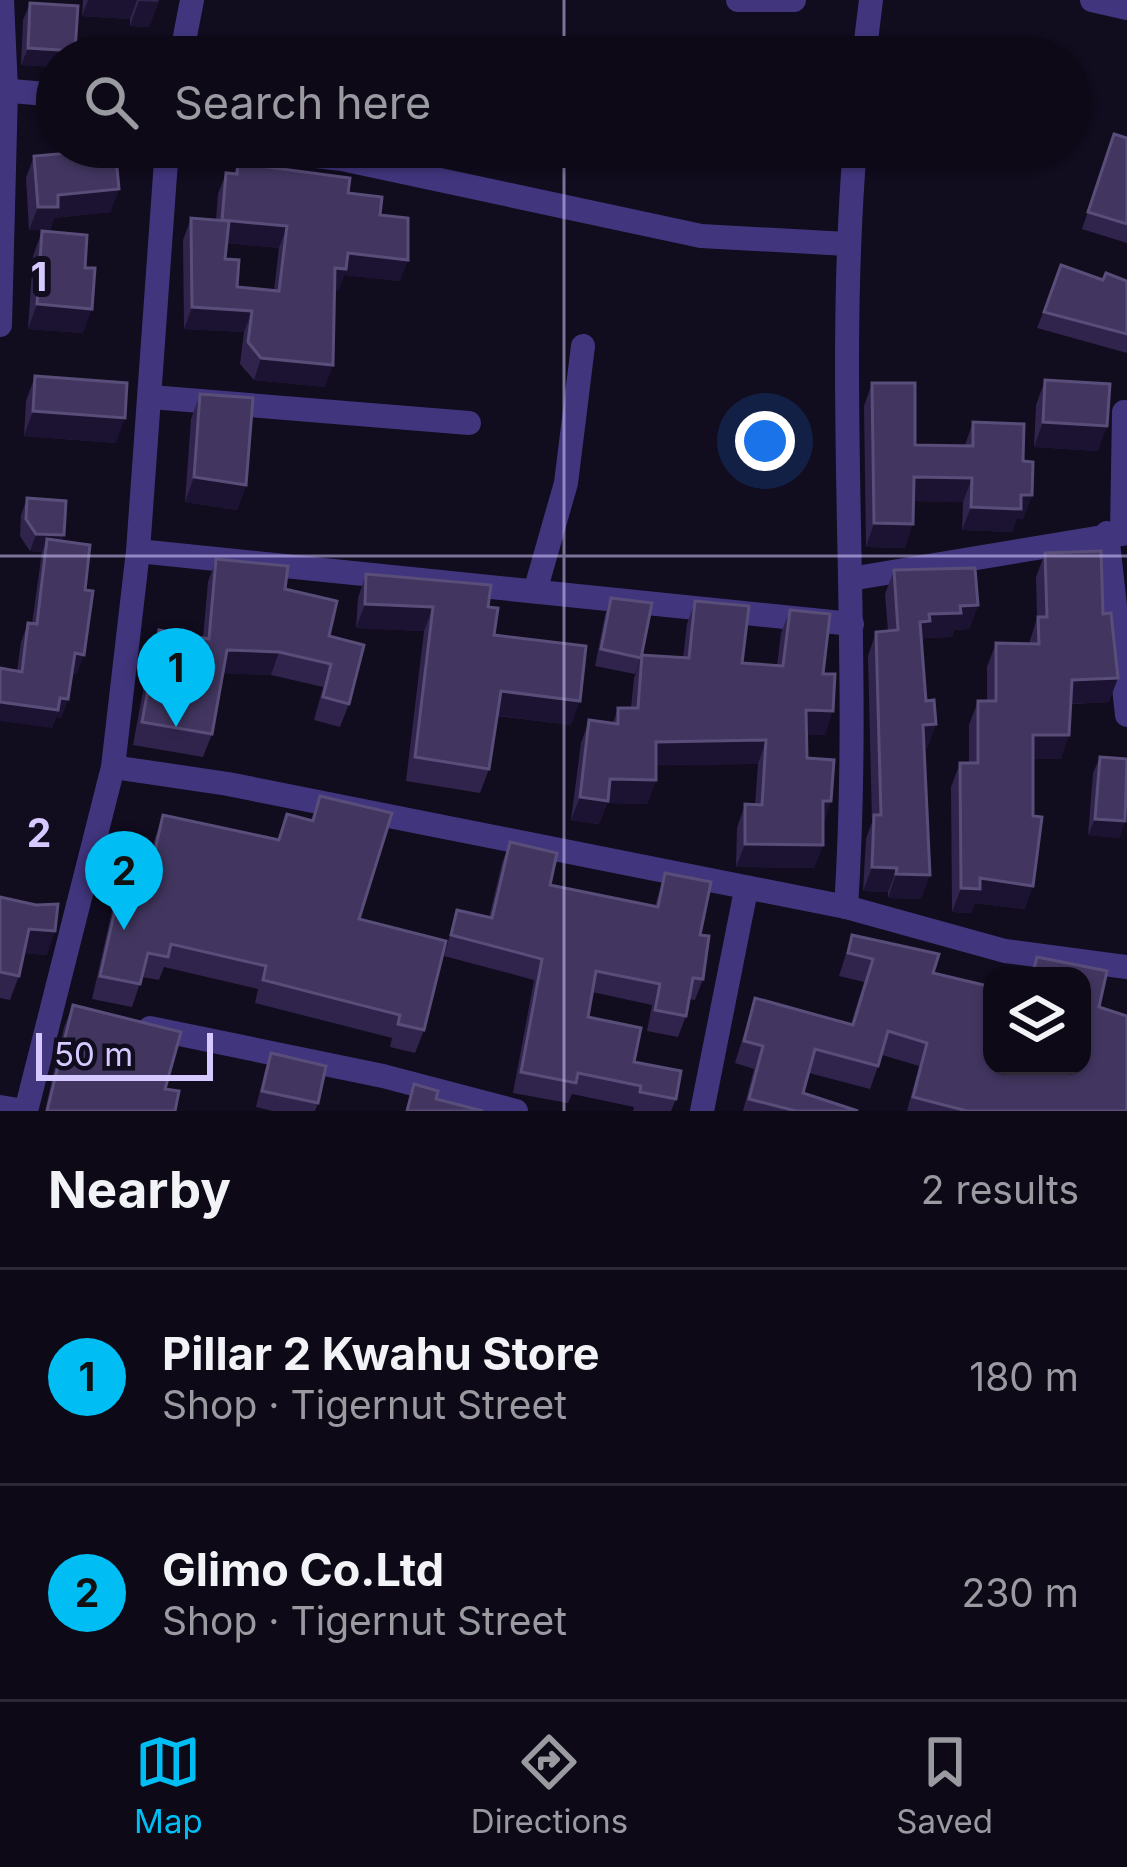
<!DOCTYPE html>
<html lang="en">
<head>
<meta charset="utf-8">
<style>
  body { margin:0; font-family:Inter,sans-serif; background:#1b1723; color:#f1f3f6 }
  .controls { position:absolute; right:36px; bottom:36px; display:grid; overflow:hidden; border-radius:24px; box-shadow:0 3px 9px #0004 }
  .controls button { width:108px; height:108px; display:grid; place-items:center; padding:0; border:0; border-bottom:3px solid #2d2a35; background:#0d0916; color:#f1f3f6; font:60px sans-serif }
  .scale { position:absolute; left:36px; bottom:30px; width:177px; box-sizing:border-box; padding-left:12px; border:6px solid #d5c9ff; border-top:0; font-size:33px; line-height:42px; white-space:nowrap; color:#d5c9ff; -webkit-text-stroke:9px #110c1e; paint-order:stroke }
  .you { position:absolute; left:765px; top:441px; width:42px; height:42px; margin:-30px; border:9px solid #fff; border-radius:50%; background:#1a73e8; box-shadow:0 0 0 18px #1a73e833 }
  .badge { display:grid; place-items:center; width:78px; height:78px; border-radius:50%; background:#00bef4; color:#111; font-size:39px; font-weight:700 }
  .pin { position:absolute; translate:-50% -99px; filter:drop-shadow(0 3px 6px #0008) }
  .pin::after { content:''; position:absolute; top:63px; width:42px; height:36px; background:inherit; clip-path:polygon(0 0,100% 0,50% 100%) }
  .list { margin:0; padding:0; list-style:none }
  h2 { display:flex; justify-content:space-between; align-items:center; height:156px; margin:0; padding:0 48px; font-size:51px }
  h2 small { font-size:39px; font-weight:400; color:#9a9aa1 }
  .list li { display:grid; grid-template-columns:78px 1fr auto; gap:36px; align-items:center; box-sizing:border-box; height:216px; padding:0 48px; border-top:3px solid #2d2a35 }
  .list b { display:block; font-size:45px; white-space:nowrap }
  .list p { margin:0; font-size:39px; white-space:nowrap; color:#9a9aa1 }
  .list em { font-size:39px; font-style:normal; color:#9a9aa1 }
  .icon { flex:none; width:66px; height:66px; fill:none; stroke:currentColor; stroke-width:2; stroke-linecap:round; stroke-linejoin:round }
  .map { position:relative; flex:none; width:1127px; height:1111px; overflow:hidden }
  .search { position:absolute; background:#0d0916; box-shadow:0 3px 9px #0004; left:36px; right:36px; top:36px; height:132px; display:flex; align-items:center; gap:30px; box-sizing:border-box; padding:0 42px; border-radius:66px; color:#9a9aa1; font-size:45px }
  .sheet { height:588px; background:#0d0916 }
  nav { display:flex; justify-content:space-around; align-items:center; box-sizing:border-box; height:168px; border-top:3px solid #2d2a35; background:#0d0916; font-size:33px; color:#9a9aa1 }
  nav a { display:grid; justify-items:center; gap:6px }
  nav .on { color:#00bef4 }
  .map>svg:first-child { display:block }
  .lines { fill:none; stroke-linecap:round; stroke-linejoin:round }
  .street { stroke:#41367e; stroke-width:24 }
  .wall { fill:#30244c; fill-rule:evenodd }
  .shaded-wall { fill:#1c1332 }
  .building { fill:#423660; stroke:#594d79; stroke-width:3 }
  .grid { fill:none; stroke:#d5c9ff; stroke-width:3; stroke-opacity:0.55 }
  .grid-label { font-size:39px; text-anchor:middle; font-weight:bold; fill:#d5c9ff; stroke:#110c1e; stroke-width:12; stroke-linejoin:round; paint-order:stroke }
</style>
</head>
<body>
<div class="map">
<svg width="1127" height="1111" viewBox="0 0 1127 1111">
  <rect width="100%" height="100%" fill="#110c1e"/>
  <g class="lines">
    <g class="street">
      <path d="M 738,0 L 794,0"/>
      <path d="M 1092,0 L 1127,8"/>
      <path d="M 181,57 L 192,0"/>
      <path d="M 864,57 L 871,0"/>
      <path d="M 0,90 L 57,95"/>
      <path d="M 166,155 L 291,153 L 342,159 L 701,236 L 847,244"/>
      <path d="M 0,325 L 6,90 L 2,0"/>
      <path d="M 151,397 L 469,423"/>
      <path d="M 1107,533 L 1127,715"/>
      <path d="M 1122,533 L 1124,412"/>
      <path d="M 138,551 L 852,624"/>
      <path d="M 850,579 L 1127,533"/>
      <path d="M 536,588 L 566,483 L 583,346"/>
      <path d="M 113,767 L 228,784 L 846,907 L 1005,951 L 1127,967"/>
      <path d="M 846,907 C 863,654 834,400 855,147"/>
      <path d="M 150,1028 L 383,1076 L 516,1111"/>
      <path d="M 0,1107 L 25,1111"/>
      <path d="M 26,1111 L 113,767 L 138,551 L 167,147"/>
      <path d="M 702,1111 L 746,890"/>
    </g>
  </g>
  <g class="wall">
    <path d="M 83,0 L 159,0 L 149,27 L 130,26 L 130,19 L 82,16 Z"/>
    <path d="M 30,3 L 57,57 L 57,67 L 21,65 L 23,20 Z"/>
    <path d="M 1114,134 L 1127,138 L 1127,243 L 1082,229 Z"/>
    <path d="M 67,147 L 115,147 L 119,189 L 110,212 L 54,218 L 50,230 L 29,230 L 26,178 L 34,156 L 65,153 Z"/>
    <path d="M 238,163 L 348,193 L 380,215 L 400,281 L 344,275 L 338,291 L 335,290 L 325,387 L 254,380 L 240,364 L 244,332 L 184,329 L 183,240 L 191,218 L 216,220 L 218,194 L 226,173 L 234,174 ZM 227,243 L 279,248 L 274,290 L 237,287 L 225,259 Z"/>
    <path d="M 42,231 L 85,268 L 83,333 L 28,329 L 33,256 Z"/>
    <path d="M 1061,265 L 1103,280 L 1127,281 L 1127,353 L 1037,328 Z"/>
    <path d="M 35,376 L 116,443 L 24,436 L 26,401 Z"/>
    <path d="M 1045,380 L 1098,451 L 1034,447 L 1036,405 Z"/>
    <path d="M 872,383 L 915,445 L 965,445 L 973,422 L 1023,461 L 1032,495 L 1023,519 L 1017,518 L 1012,532 L 962,530 L 963,502 L 914,501 L 905,548 L 866,547 L 864,406 Z"/>
    <path d="M 200,394 L 246,485 L 237,510 L 185,502 L 191,419 Z"/>
    <path d="M 27,498 L 62,541 L 77,674 L 72,673 L 68,699 L 61,718 L 56,717 L 52,728 L 17,671 L 21,642 L 28,623 L 32,624 L 42,552 L 30,551 L 20,536 L 21,515 Z"/>
    <path d="M 1045,553 L 1103,614 L 1109,702 L 1071,704 L 1061,759 L 1033,759 L 1025,909 L 975,903 L 971,913 L 952,912 L 951,787 L 960,763 L 969,763 L 969,725 L 978,701 L 987,701 L 987,667 L 996,643 L 1029,644 L 1037,618 L 1036,577 Z"/>
    <path d="M 216,559 L 285,589 L 329,636 L 349,704 L 340,727 L 314,720 L 323,687 L 271,675 L 223,673 L 212,734 L 203,757 L 133,745 L 150,653 L 159,630 L 203,638 L 208,582 Z"/>
    <path d="M 894,570 L 978,605 L 969,629 L 954,630 L 952,637 L 924,638 L 922,643 L 926,701 L 936,724 L 927,748 L 924,749 L 921,899 L 888,898 L 888,892 L 863,891 L 866,839 L 872,822 L 868,656 L 876,632 L 888,631 L 885,594 Z"/>
    <path d="M 366,574 L 488,607 L 494,635 L 571,725 L 497,716 L 489,769 L 480,793 L 406,781 L 424,631 L 356,628 L 358,598 Z"/>
    <path d="M 611,598 L 641,658 L 635,674 L 595,666 L 605,615 Z"/>
    <path d="M 695,601 L 742,663 L 777,666 L 781,633 L 790,610 L 823,674 L 825,735 L 806,734 L 807,758 L 831,801 L 823,824 L 823,845 L 814,868 L 736,867 L 737,828 L 745,804 L 755,805 L 758,764 L 656,765 L 656,780 L 647,804 L 607,803 L 599,824 L 571,820 L 581,743 L 589,720 L 613,723 L 618,708 L 631,708 L 634,678 L 642,655 L 683,658 L 687,624 Z"/>
    <path d="M 1100,757 L 1125,821 L 1119,838 L 1088,835 L 1093,773 Z"/>
    <path d="M 320,796 L 359,919 L 424,1030 L 415,1053 L 390,1047 L 392,1038 L 255,1003 L 258,989 L 164,967 L 159,980 L 142,977 L 132,1007 L 92,999 L 115,898 L 123,875 L 145,880 L 155,838 L 163,815 L 277,840 L 287,814 L 311,820 Z"/>
    <path d="M 510,842 L 550,885 L 655,906 L 665,873 L 700,935 L 703,979 L 695,1000 L 689,999 L 686,1016 L 678,1037 L 647,1031 L 652,1005 L 592,992 L 588,1017 L 634,1062 L 676,1099 L 671,1111 L 633,1111 L 634,1107 L 572,1094 L 568,1103 L 513,1093 L 534,980 L 444,956 L 457,910 L 489,918 L 502,863 Z"/>
    <path d="M 0,897 L 47,955 L 24,953 L 19,976 L 10,1000 L 0,998 Z"/>
    <path d="M 852,935 L 939,954 L 933,973 L 992,987 L 992,1066 L 1082,1066 L 1082,976 L 1030,976 L 1037,957 L 1107,971 L 1099,1007 L 1127,1016 L 1127,1111 L 907,1111 L 919,1066 L 882,1055 L 870,1089 L 809,1073 L 803,1093 L 858,1111 L 743,1111 L 754,1069 L 735,1063 L 755,998 L 851,1024 L 864,982 L 839,976 Z"/>
    <path d="M 73,1005 L 165,1089 L 175,1111 L 45,1111 L 64,1027 Z"/>
    <path d="M 271,1053 L 318,1103 L 315,1111 L 272,1111 L 256,1107 L 265,1070 Z"/>
  </g>
  <g class="shaded-wall">
    <path d="M 88,0 L 137,0 L 130,19 L 82,16 Z"/>
    <path d="M 139,1 L 159,2 L 149,27 L 130,26 Z"/>
    <path d="M 28,48 L 75,51 L 73,57 L 57,57 L 57,67 L 21,65 Z"/>
    <path d="M 119,189 L 110,212 L 54,218 L 50,230 L 29,230 L 38,207 L 58,195 Z"/>
    <path d="M 222,220 L 287,226 L 279,248 L 214,242 Z"/>
    <path d="M 348,253 L 408,260 L 400,281 L 344,275 L 338,291 L 327,289 L 335,268 Z"/>
    <path d="M 37,304 L 92,309 L 83,333 L 28,329 Z"/>
    <path d="M 192,307 L 252,311 L 244,332 L 184,329 Z"/>
    <path d="M 261,358 L 333,365 L 325,387 L 254,380 Z"/>
    <path d="M 33,411 L 125,418 L 116,443 L 24,436 Z"/>
    <path d="M 1043,422 L 1107,426 L 1098,451 L 1034,447 Z"/>
    <path d="M 194,477 L 246,485 L 237,510 L 185,502 Z"/>
    <path d="M 914,477 L 972,478 L 963,502 L 905,501 Z"/>
    <path d="M 1021,495 L 1032,495 L 1023,519 L 1017,518 L 1012,532 L 962,530 L 971,507 Z"/>
    <path d="M 874,523 L 913,524 L 905,548 L 866,547 Z"/>
    <path d="M 36,534 L 64,535 L 58,552 L 47,539 L 42,552 L 30,551 Z"/>
    <path d="M 365,604 L 433,607 L 424,631 L 356,628 Z"/>
    <path d="M 978,605 L 969,629 L 954,630 L 952,637 L 924,638 L 921,645 L 920,622 L 929,614 L 960,606 Z"/>
    <path d="M 227,650 L 279,652 L 271,675 L 219,673 Z"/>
    <path d="M 75,653 L 84,655 L 77,674 L 68,672 Z"/>
    <path d="M 1118,678 L 1109,702 L 1063,704 L 1072,680 Z"/>
    <path d="M 501,691 L 580,701 L 571,725 L 492,715 Z"/>
    <path d="M 60,698 L 68,699 L 61,718 L 56,717 L 52,728 L 0,721 L 0,702 Z"/>
    <path d="M 806,710 L 833,711 L 825,735 L 797,734 Z"/>
    <path d="M 936,724 L 927,748 L 914,749 L 923,725 Z"/>
    <path d="M 1033,735 L 1069,735 L 1061,759 L 1024,759 Z"/>
    <path d="M 766,740 L 758,764 L 648,765 L 656,742 Z"/>
    <path d="M 610,779 L 656,780 L 647,804 L 607,803 L 599,824 L 571,820 L 580,797 Z"/>
    <path d="M 823,801 L 831,801 L 823,825 Z"/>
    <path d="M 1095,819 L 1125,821 L 1119,838 L 1088,835 Z"/>
    <path d="M 745,844 L 823,845 L 814,868 L 736,867 Z"/>
    <path d="M 872,867 L 897,868 L 888,892 L 863,891 Z"/>
    <path d="M 896,874 L 930,875 L 921,899 L 888,898 Z"/>
    <path d="M 980,878 L 1033,886 L 1025,909 L 975,903 L 971,913 L 952,912 L 961,888 Z"/>
    <path d="M 29,929 L 55,931 L 47,955 L 21,953 Z"/>
  </g>
  <g class="building">
    <path d="M 30,3 L 78,6 L 75,51 L 28,48 Z"/>
    <path d="M 1114,134 L 1127,138 L 1127,224 L 1088,212 Z"/>
    <path d="M 69,147 L 115,147 L 119,189 L 58,195 L 58,207 L 38,207 L 34,156 L 70,153 Z"/>
    <path d="M 238,163 L 350,178 L 348,193 L 382,197 L 380,215 L 408,218 L 408,260 L 348,253 L 346,269 L 335,268 L 333,365 L 261,358 L 248,342 L 252,311 L 192,307 L 191,218 L 229,221 L 225,259 L 239,260 L 237,287 L 279,291 L 287,226 L 222,220 L 226,173 L 237,174 Z"/>
    <path d="M 42,231 L 87,235 L 85,268 L 95,268 L 92,309 L 37,304 Z"/>
    <path d="M 1061,265 L 1103,280 L 1106,273 L 1127,281 L 1127,334 L 1044,312 Z"/>
    <path d="M 35,376 L 127,383 L 125,418 L 33,411 Z"/>
    <path d="M 1045,380 L 1110,384 L 1107,426 L 1043,422 Z"/>
    <path d="M 872,383 L 915,383 L 915,445 L 973,446 L 973,422 L 1024,424 L 1023,461 L 1033,462 L 1032,495 L 1021,495 L 1021,509 L 971,507 L 972,478 L 914,477 L 913,524 L 874,523 Z"/>
    <path d="M 200,394 L 253,398 L 246,485 L 194,477 Z"/>
    <path d="M 27,498 L 66,501 L 64,535 L 36,534 L 26,519 Z"/>
    <path d="M 47,539 L 90,545 L 85,590 L 93,591 L 84,655 L 75,653 L 68,699 L 60,698 L 58,710 L 0,702 L 0,668 L 22,672 L 28,623 L 37,624 Z"/>
    <path d="M 1101,551 L 1103,614 L 1111,613 L 1118,678 L 1072,680 L 1069,735 L 1033,735 L 1033,816 L 1042,817 L 1033,886 L 980,878 L 980,889 L 961,888 L 960,763 L 978,763 L 978,701 L 996,701 L 996,643 L 1039,644 L 1038,617 L 1047,617 L 1045,553 Z"/>
    <path d="M 216,559 L 288,566 L 285,589 L 337,601 L 329,636 L 364,645 L 349,704 L 323,697 L 331,664 L 279,652 L 227,650 L 212,734 L 142,722 L 159,630 L 209,639 Z"/>
    <path d="M 975,568 L 978,605 L 960,606 L 961,613 L 929,614 L 930,621 L 920,622 L 926,701 L 934,700 L 936,724 L 923,725 L 930,875 L 896,874 L 897,868 L 872,867 L 874,815 L 881,815 L 876,632 L 898,630 L 894,570 Z"/>
    <path d="M 366,574 L 491,585 L 488,607 L 498,608 L 494,635 L 586,646 L 580,701 L 501,691 L 489,769 L 415,757 L 433,607 L 365,604 Z"/>
    <path d="M 611,598 L 652,603 L 641,658 L 601,649 Z"/>
    <path d="M 695,601 L 749,606 L 742,663 L 783,666 L 790,610 L 830,614 L 823,674 L 835,674 L 833,711 L 806,710 L 807,758 L 834,760 L 831,801 L 823,801 L 823,845 L 745,844 L 745,804 L 762,805 L 766,740 L 656,742 L 656,780 L 610,779 L 608,801 L 580,797 L 589,720 L 618,724 L 618,708 L 638,708 L 642,655 L 689,658 Z"/>
    <path d="M 1100,757 L 1127,759 L 1125,821 L 1095,819 Z"/>
    <path d="M 320,796 L 392,813 L 359,919 L 446,941 L 424,1030 L 398,1024 L 400,1015 L 263,980 L 266,966 L 171,944 L 168,957 L 148,953 L 140,984 L 100,976 L 123,875 L 148,881 L 163,815 L 279,840 L 287,814 L 313,821 Z"/>
    <path d="M 510,842 L 557,853 L 550,885 L 658,907 L 665,873 L 711,882 L 700,935 L 709,936 L 703,979 L 693,978 L 686,1016 L 655,1010 L 660,984 L 596,971 L 588,1017 L 641,1028 L 634,1062 L 681,1071 L 676,1099 L 640,1092 L 641,1086 L 578,1073 L 576,1083 L 521,1072 L 542,959 L 451,935 L 457,910 L 492,918 Z"/>
    <path d="M 0,897 L 36,905 L 58,904 L 55,931 L 29,929 L 19,976 L 0,972 Z"/>
    <path d="M 852,935 L 939,954 L 933,973 L 992,987 L 992,1066 L 1082,1066 L 1082,976 L 1032,976 L 1037,957 L 1107,971 L 1099,1007 L 1127,1016 L 1127,1111 L 967,1111 L 913,1097 L 927,1043 L 888,1031 L 878,1066 L 815,1049 L 803,1093 L 858,1111 L 796,1111 L 749,1099 L 763,1046 L 744,1041 L 755,998 L 853,1025 L 873,959 L 848,953 Z"/>
    <path d="M 73,1005 L 181,1032 L 165,1089 L 179,1091 L 175,1111 L 47,1111 Z"/>
    <path d="M 271,1053 L 326,1066 L 318,1103 L 262,1091 Z"/>
    <path d="M 414,1084 L 438,1091 L 436,1099 L 483,1111 L 407,1111 Z"/>
  </g>
  <path class="grid" d="M 564,0 L 564,57M 564,147 L 564,1111M 0,556 L 1127,556"/>
  <g class="grid-label">
    <text x="39" y="291">1</text>
    <text x="39" y="847">2</text>
  </g>
</svg>
<div class="controls">
<button><svg class="icon" aria-label="layers" viewBox="0 0 24 24"><path d="M12 4l9 5-9 5-9-5zM3 14l9 5 9-5"/></svg></button>
</div>
<div class="scale">50 m</div>
<div class="you"></div>
<div class="pin badge" style="left:176px;top:727px">1</div>
<div class="pin badge" style="left:124px;top:930px">2</div>
<div class="search"><svg class="icon" aria-label="search" viewBox="0 0 24 24"><circle cx="10" cy="10" r="6"/><path d="M15 15l6 6"/></svg>Search here</div>
</div>
<section class="sheet">
<h2>Nearby<small>2 results</small></h2>
<ul class="list">
<li><span class="badge">1</span><div><b>Pillar 2 Kwahu Store</b><p>Shop · Tigernut Street</p></div><em>180 m</em></li>
<li><span class="badge">2</span><div><b>Glimo Co.Ltd</b><p>Shop · Tigernut Street</p></div><em>230 m</em></li>
</ul>
</section>
<nav>
<a class="on"><svg class="icon" aria-label="map" viewBox="0 0 24 24"><path d="M3 6l6-2 6 2 6-2v14l-6 2-6-2-6 2zM9 4v14M15 6v14"/></svg>Map</a>
<a><svg class="icon" aria-label="directions" viewBox="0 0 24 24"><path d="M12 3l9 9-9 9-9-9zM9 14v-3h6M13 9l2 2-2 2"/></svg>Directions</a>
<a><svg class="icon" aria-label="saved" viewBox="0 0 24 24"><path d="M7 4h10v16l-5-4-5 4z"/></svg>Saved</a>
</nav>
</body>
</html>
